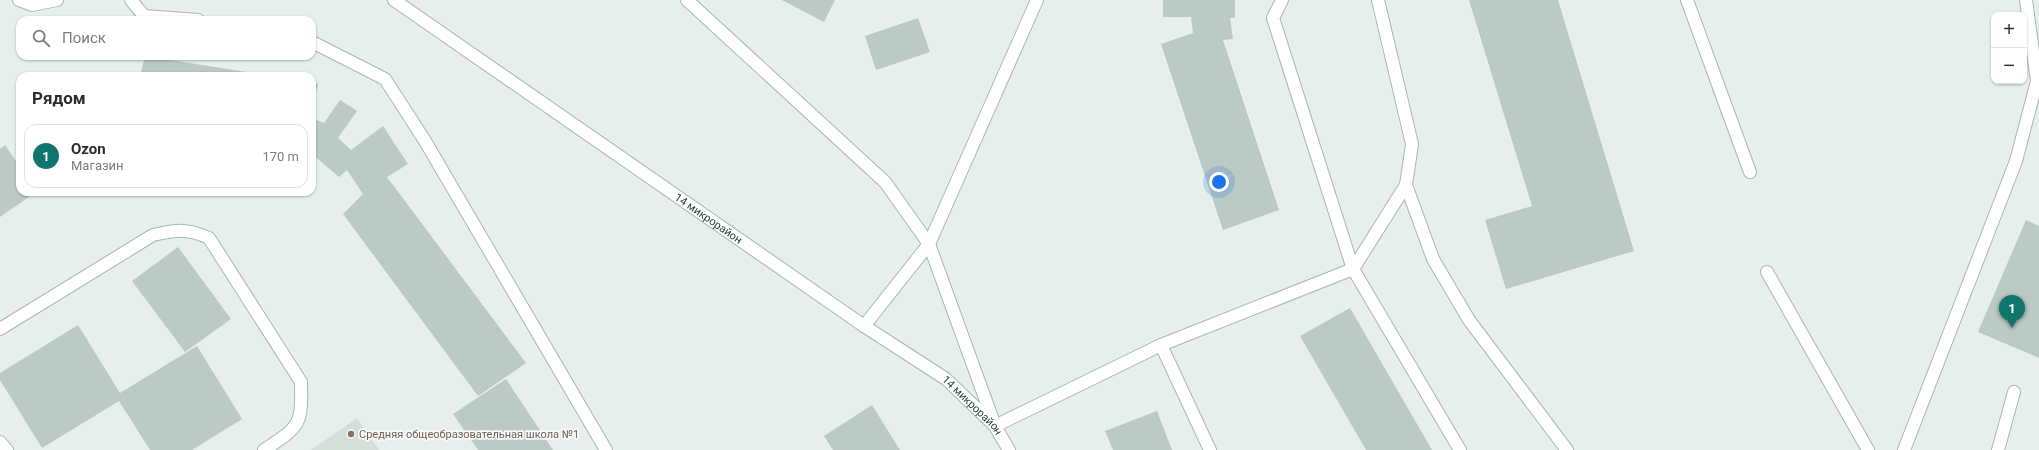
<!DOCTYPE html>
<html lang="ru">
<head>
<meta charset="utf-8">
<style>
  body { margin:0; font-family:Roboto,sans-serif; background:#f7f7f7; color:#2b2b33 }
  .controls { position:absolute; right:12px; top:12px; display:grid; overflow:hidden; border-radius:8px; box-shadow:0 1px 3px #0004 }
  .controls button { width:36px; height:36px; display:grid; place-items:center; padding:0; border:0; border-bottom:1px solid #e1e1e2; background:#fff; color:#2b2b33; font:20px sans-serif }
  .you { position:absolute; left:1219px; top:182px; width:14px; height:14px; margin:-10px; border:3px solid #fff; border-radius:50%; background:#1a73e8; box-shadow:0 0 0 6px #1a73e833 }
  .badge { display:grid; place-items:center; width:26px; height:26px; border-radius:50%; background:#0f766e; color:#fff; font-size:13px; font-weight:700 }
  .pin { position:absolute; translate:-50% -33px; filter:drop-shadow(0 1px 2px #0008) }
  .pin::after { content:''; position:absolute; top:21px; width:14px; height:12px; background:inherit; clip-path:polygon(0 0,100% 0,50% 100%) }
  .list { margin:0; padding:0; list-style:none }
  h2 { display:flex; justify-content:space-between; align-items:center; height:52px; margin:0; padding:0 16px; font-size:17px }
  h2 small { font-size:13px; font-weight:400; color:#7c7c81 }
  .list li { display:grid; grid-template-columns:26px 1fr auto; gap:12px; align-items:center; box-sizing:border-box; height:64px; margin:0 8px 8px; padding:0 8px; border:1px solid #e1e1e2; border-radius:12px }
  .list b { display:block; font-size:15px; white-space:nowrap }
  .list p { margin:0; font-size:13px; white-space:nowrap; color:#7c7c81 }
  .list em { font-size:13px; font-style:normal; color:#7c7c81 }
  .icon { flex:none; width:22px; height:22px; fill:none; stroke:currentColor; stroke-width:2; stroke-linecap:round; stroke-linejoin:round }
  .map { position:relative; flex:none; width:2039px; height:450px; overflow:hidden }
  .search { position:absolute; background:#fff; box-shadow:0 1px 3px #0004; left:16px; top:16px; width:300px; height:44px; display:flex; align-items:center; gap:10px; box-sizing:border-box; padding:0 14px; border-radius:12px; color:#7c7c81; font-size:15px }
  .panel { position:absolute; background:#fff; box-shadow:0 1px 3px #0004; left:16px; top:72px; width:300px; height:124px; border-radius:12px }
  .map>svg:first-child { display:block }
  .built { fill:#d4dfda }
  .building { fill:#bbcac4 }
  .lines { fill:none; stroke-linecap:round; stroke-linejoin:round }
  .service-casing { stroke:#a8b8b2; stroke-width:14 }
  .minor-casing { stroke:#a8b8b2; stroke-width:14 }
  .service { stroke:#fff; stroke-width:12 }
  .minor { stroke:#fff; stroke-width:12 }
  .education-dot { fill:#8d6e63; stroke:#f7fbf9; stroke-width:1.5 }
  .labels { text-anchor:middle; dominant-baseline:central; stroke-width:3.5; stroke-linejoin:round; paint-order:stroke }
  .street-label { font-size:11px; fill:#24423a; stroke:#f7fbf9 }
  .education-label { font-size:11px; fill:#785e54; stroke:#f7fbf9; text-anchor:start }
</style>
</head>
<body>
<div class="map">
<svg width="2039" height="450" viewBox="0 0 2039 450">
  <rect width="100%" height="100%" fill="#e6efeb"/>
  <path class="built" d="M 357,418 L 379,450 L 311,450 Z"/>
  <g class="building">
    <path d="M 782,0 L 835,0 L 824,22 Z"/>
    <path d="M 1163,0 L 1235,0 L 1235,18 L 1230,18 L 1233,39 L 1223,40 L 1279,210 L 1223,230 L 1161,44 L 1193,33 L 1191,17 L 1163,17 Z"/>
    <path d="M 1469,0 L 1558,0 L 1634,251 L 1506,289 L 1485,220 L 1532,206 Z"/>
    <path d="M 918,18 L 930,52 L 876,70 L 865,36 Z"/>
    <path d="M 145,56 L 265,75 L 265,76 L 140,76 Z"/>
    <path d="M 312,83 L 318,84 L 313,106 L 312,106 Z"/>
    <path d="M 340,100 L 357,111 L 338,138 L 351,150 L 383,126 L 408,164 L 387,177 L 526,363 L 478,396 L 343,214 L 363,194 L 347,170 L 339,177 L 312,154 L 312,118 L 324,123 Z"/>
    <path d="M 5,145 L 20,167 L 20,192 L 36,192 L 0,217 L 0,149 Z"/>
    <path d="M 2026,220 L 2039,226 L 2039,358 L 1978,332 Z"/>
    <path d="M 178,247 L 231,319 L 185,352 L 132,281 Z"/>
    <path d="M 1350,308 L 1432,450 L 1366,450 L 1300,336 Z"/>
    <path d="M 78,325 L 120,393 L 197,346 L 242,419 L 192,450 L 150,450 L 119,401 L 42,448 L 0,380 L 0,373 Z"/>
    <path d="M 506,379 L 553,450 L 478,450 L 453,414 Z"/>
    <path d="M 872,405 L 900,450 L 833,450 L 824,436 Z"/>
    <path d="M 1157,411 L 1172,450 L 1113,450 L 1105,431 Z"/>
  </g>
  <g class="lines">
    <defs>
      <g id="service">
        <path d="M 19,0 L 32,5 L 57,0"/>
        <path d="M 131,0 L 144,16 L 198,20"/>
        <path d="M 687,0 L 885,182 L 929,244"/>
        <path d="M 1282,0 L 1273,18 L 1353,269"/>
        <path d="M 1687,0 L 1750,172"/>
        <path d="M 312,42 L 385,79 L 425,141 L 606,450"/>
        <path d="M 1406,185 L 1433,259 L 1469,320 L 1567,450"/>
        <path d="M 1353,269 L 1406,185 L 1412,144 L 1378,0"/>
        <path d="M 1767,272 L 1868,450"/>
        <path d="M 0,329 L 153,235 C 176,230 187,228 209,238 L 301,382 C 302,426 300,426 264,450"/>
        <path d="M 1161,345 L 1353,269 L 1460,450"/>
        <path d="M 995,426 L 1161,345 L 1210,450"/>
        <path d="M 0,442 L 7,450"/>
        <path d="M 1904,450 L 2016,161 L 2037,81 L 2026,0"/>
        <path d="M 1998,450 L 2014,392"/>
      </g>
      <g id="minor">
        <path id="s1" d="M 394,0 L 864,326 L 946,379 L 995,426 L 1009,450"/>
        <path d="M 929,244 L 994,423"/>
        <path d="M 864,326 L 929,244 L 1037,0"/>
      </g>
    </defs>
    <use href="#service" class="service-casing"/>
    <use href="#minor" class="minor-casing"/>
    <use href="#service" class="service"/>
    <use href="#minor" class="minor"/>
  </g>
  <circle class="education-dot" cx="351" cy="434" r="4"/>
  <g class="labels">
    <g class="street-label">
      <text stroke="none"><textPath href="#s1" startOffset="383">14 микрорайон</textPath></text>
      <text stroke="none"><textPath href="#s1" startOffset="707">14 микрорайон</textPath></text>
    </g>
    <g class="education-label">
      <text x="359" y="434">Средняя общеобразовательная школа №1</text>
    </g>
  </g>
</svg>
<div class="controls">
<button>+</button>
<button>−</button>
</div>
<div class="you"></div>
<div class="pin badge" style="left:2012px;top:328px">1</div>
<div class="search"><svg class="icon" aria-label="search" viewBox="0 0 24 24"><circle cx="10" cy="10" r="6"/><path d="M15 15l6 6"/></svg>Поиск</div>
<section class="panel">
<h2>Рядом<small></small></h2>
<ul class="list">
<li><span class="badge">1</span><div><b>Ozon</b><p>Магазин</p></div><em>170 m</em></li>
</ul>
</section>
</div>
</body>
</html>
